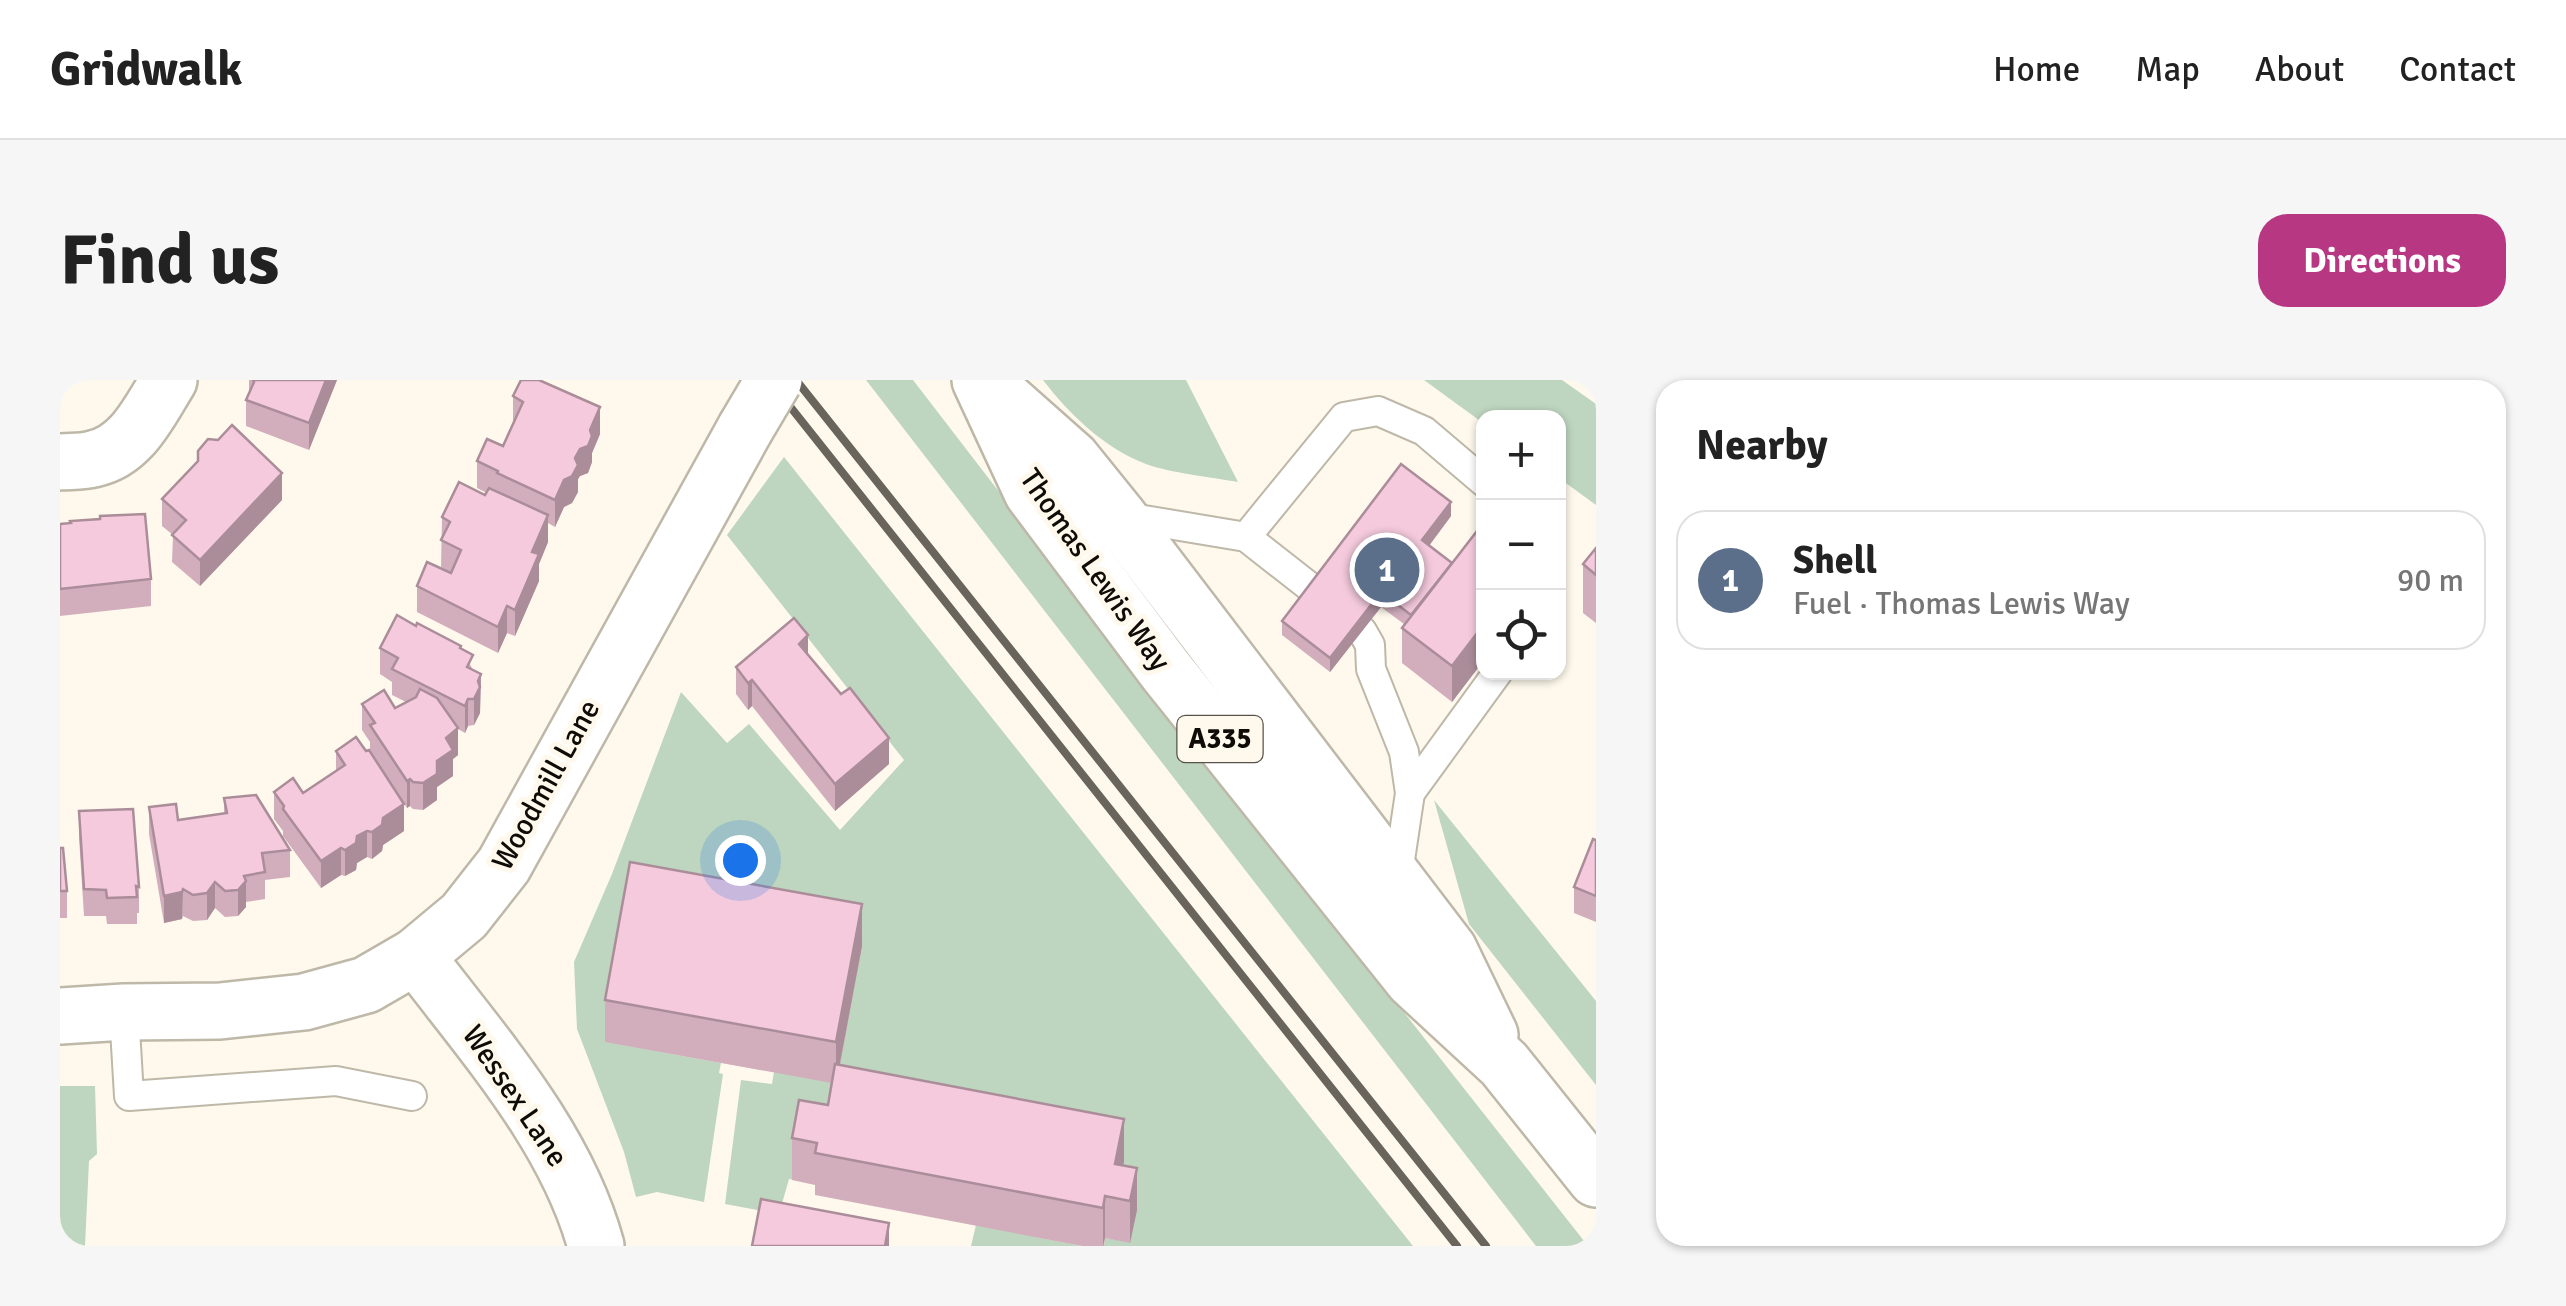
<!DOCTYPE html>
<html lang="en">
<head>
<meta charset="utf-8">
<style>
  body { margin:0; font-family:Signika,sans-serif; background:#f6f6f6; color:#222 }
  .controls { position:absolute; right:30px; top:30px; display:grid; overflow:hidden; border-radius:20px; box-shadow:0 2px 8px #0004 }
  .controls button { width:90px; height:90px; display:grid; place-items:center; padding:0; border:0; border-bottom:2px solid #e0e0e0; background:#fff; color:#222; font:50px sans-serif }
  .you { position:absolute; left:680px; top:480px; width:35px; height:35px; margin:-25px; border:8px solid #fff; border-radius:50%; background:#1a73e8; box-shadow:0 0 0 15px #1a73e833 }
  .badge { display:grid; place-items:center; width:65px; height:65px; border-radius:50%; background:#b73783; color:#fff; font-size:32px; font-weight:700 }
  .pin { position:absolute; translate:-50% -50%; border:5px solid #fff; box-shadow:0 2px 10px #0006 }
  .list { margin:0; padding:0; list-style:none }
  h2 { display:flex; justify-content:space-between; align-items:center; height:130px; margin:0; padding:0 40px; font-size:42px }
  h2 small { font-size:32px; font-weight:400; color:#767676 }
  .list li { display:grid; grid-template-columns:65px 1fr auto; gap:30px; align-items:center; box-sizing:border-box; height:140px; margin:0 20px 20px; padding:0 20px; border:2px solid #e0e0e0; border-radius:30px }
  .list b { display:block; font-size:38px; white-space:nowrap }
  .list p { margin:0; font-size:32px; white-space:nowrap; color:#767676 }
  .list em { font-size:32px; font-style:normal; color:#767676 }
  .icon { flex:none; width:55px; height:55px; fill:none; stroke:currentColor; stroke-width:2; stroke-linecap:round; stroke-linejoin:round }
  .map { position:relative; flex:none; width:1536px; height:866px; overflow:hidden; border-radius:30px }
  header { display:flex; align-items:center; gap:60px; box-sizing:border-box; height:140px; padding:0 50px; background:#fff; border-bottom:2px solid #e0e0e0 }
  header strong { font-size:48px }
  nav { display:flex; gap:55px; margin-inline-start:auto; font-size:35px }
  .intro { display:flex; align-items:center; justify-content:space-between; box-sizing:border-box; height:240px; padding:0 60px }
  h1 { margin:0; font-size:70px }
  .button { padding:25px 45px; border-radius:30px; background:#b73783; color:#fff; font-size:35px; font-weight:700 }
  main { display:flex; gap:60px; padding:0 60px }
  aside { flex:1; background:#fff; border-radius:30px; box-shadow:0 2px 8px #0004 }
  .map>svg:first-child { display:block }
  .green { fill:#bed5bf }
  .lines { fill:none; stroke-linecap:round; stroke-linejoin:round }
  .service-casing { stroke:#beb8a8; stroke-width:32 }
  .minor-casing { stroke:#beb8a8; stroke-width:60 }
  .tertiary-casing { stroke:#beb8a8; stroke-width:60 }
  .primary-casing { stroke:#beb8a8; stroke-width:60 }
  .service { stroke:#fff; stroke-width:28 }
  .minor { stroke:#fff; stroke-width:55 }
  .tertiary { stroke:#fff; stroke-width:55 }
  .primary { stroke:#fff; stroke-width:55 }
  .rail { stroke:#69655d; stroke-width:8 }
  .tertiary-bridge-casing { stroke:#beb8a8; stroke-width:60; stroke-linecap:butt }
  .tertiary-bridge { stroke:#fff; stroke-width:55 }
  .wall { fill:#d2aebd }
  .shaded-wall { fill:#ab8d9a }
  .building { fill:#f4cadc; stroke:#ab8d9a; stroke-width:2.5 }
  .labels { text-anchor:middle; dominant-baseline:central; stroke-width:10; stroke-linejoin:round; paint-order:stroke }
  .shield { fill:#fef9ec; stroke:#57534c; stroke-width:2.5 }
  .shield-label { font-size:28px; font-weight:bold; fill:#0f0c07 }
  .street-label { font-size:30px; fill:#0f0c07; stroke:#fef9ec }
</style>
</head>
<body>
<header>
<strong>Gridwalk</strong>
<nav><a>Home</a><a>Map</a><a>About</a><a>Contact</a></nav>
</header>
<div class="intro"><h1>Find us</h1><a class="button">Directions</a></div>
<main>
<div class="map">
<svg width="1536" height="866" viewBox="0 0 1536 866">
  <rect width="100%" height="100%" fill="#fef9ec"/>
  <g class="green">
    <path d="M 806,0 L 853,0 L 1154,391 L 1528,866 L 1476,866 Z"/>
    <path d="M 983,0 L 1126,0 L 1178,102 C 1150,97 1111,93 1086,84 C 1044,68 1009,34 983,0 Z"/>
    <path d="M 1364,0 L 1502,0 L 1536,24 L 1536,125 L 1499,98 L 1499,38 L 1424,38 L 1423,43 Z"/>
    <path d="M 724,77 L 1353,866 L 1044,866 L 1045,858 L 1071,862 L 729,799 L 719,834 L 665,824 L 681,700 L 712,704 L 714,692 L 776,703 L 545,662 L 661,683 L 659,693 L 663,694 L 644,822 L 597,812 L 576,817 L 564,772 L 517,649 L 514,582 L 552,494 L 621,312 L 667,363 L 689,344 L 780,450 L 844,380 L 667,155 Z"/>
    <path d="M 1374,420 L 1536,621 L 1536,705 L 1409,544 Z"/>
    <path d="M 0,706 L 35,706 L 37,774 L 29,781 L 25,866 L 0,866 Z"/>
    <path d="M 916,845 L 1022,866 L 911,866 Z"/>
  </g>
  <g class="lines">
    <defs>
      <g id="service">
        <path d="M 1060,136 L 1186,157 L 1255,211"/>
        <path d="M 1186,157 L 1284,37 L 1318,31 L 1364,51 L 1424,102"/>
        <path d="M 1302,251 L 1310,265 L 1311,289 L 1344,372 L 1350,413 L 1337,500"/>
        <path d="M 1350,413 L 1438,292"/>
        <path d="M 64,632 L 69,716 L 276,701 L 352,716"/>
      </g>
      <path id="minor" d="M 0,82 C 10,81 22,82 33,79 C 72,71 89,32 109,0"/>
      <g id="tertiary">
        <path d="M 356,576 C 424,666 506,756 536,866"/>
        <path d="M 0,636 L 64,632 L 160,631 L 244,622 L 306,605 L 356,576 L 404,536 L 444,485 L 685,49"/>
      </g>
      <g id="primary">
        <path d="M 920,0 L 972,112 L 1106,291 L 1353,600 L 1444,684 L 1536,799"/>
        <path d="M 933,9 L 1012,79 L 1058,136 L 1389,570 L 1430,655"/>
      </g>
    </defs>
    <use href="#service" class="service-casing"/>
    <use href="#minor" class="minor-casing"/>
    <use href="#tertiary" class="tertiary-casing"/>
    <use href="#primary" class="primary-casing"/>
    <use href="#service" class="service"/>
    <use href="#minor" class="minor"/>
    <use href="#tertiary" class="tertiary"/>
    <use href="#primary" class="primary"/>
    <g class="rail">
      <path d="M 709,0 L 1397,866"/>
      <path d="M 736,0 L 1426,866"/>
    </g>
    <defs>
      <path id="tertiary-bridge" d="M 685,49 L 714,0"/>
    </defs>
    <use href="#tertiary-bridge" class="tertiary-bridge-casing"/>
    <use href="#tertiary-bridge" class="tertiary-bridge"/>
  </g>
  <g class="wall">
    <path d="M 189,0 L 277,0 L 249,70 L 186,46 L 186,20 L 189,12 Z"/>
    <path d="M 453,16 L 540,54 L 532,73 L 532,82 L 528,93 L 520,96 L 518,99 L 518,112 L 512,123 L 504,127 L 495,147 L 488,143 L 488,162 L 479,184 L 479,201 L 455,256 L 447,253 L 438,273 L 357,232 L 357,206 L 391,192 L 381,187 L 382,137 L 425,115 L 427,113 L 417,108 L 417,81 L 443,66 L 453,43 Z"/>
    <path d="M 102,119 L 222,120 L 140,206 L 112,182 L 113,155 L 102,146 Z"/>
    <path d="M 1391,136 L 1369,166 L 1392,183 L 1424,142 L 1424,280 L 1392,322 L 1342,283 L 1342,248 L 1344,244 L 1321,227 L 1270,292 L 1222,255 L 1222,241 Z"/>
    <path d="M 0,144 L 91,199 L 91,226 L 0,236 Z"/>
    <path d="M 1536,168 L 1536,243 L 1523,233 L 1523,184 Z"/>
    <path d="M 356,246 L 401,268 L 413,290 L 421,294 L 420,333 L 414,345 L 408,346 L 405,353 L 398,349 L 398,375 L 393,379 L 393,396 L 377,407 L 377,420 L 363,430 L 353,429 L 350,426 L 347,428 L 315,380 L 344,451 L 323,465 L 322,471 L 312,479 L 307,477 L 297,483 L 296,490 L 285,496 L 281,495 L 261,508 L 223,456 L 223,451 L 214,439 L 214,412 L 243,413 L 276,391 L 276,371 L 310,371 L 310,362 L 302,350 L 302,324 L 335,328 L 346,322 L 332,315 L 332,302 L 320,294 L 320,268 Z"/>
    <path d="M 748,275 L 829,384 L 775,431 L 692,326 L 688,330 L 676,314 L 676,287 Z"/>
    <path d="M 164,418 L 230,470 L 230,497 L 205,500 L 205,519 L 186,522 L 186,527 L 178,536 L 165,537 L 155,528 L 147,540 L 133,541 L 123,536 L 122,539 L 104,543 L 89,454 L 89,427 L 118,440 L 164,433 Z"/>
    <path d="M 19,431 L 79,507 L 79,533 L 77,533 L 77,544 L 47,544 L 46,536 L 24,536 L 19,457 Z"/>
    <path d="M 1536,460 L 1536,542 L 1514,533 L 1514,507 Z"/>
    <path d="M 0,468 L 7,511 L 7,538 L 0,538 Z"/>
    <path d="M 802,566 L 780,685 L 1064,781 L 1063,785 L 1077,830 L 1070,863 L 1045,858 L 1044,866 L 1022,866 L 755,815 L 755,805 L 732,800 L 732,758 L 768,725 L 772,703 L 545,662 L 545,620 Z"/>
  </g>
  <g class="shaded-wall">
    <path d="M 266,0 L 277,0 L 249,70 L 249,43 Z"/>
    <path d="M 540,27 L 540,54 L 532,73 L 532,82 L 528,93 L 520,96 L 518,99 L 518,112 L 512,123 L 504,127 L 495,147 L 495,120 Z"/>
    <path d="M 222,93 L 222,120 L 140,206 L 140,180 Z"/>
    <path d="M 1391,122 L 1391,136 L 1362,175 L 1362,160 Z"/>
    <path d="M 488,135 L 488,162 L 479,184 L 479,201 L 455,256 L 455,230 L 472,172 Z"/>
    <path d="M 1321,212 L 1321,227 L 1270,292 L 1270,278 Z"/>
    <path d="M 447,226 L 447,253 L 438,273 L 438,247 Z"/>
    <path d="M 1424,244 L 1424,280 L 1392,322 L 1392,286 Z"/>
    <path d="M 748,255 L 748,282 L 739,264 Z"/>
    <path d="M 421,294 L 420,333 L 414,345 L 414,319 Z"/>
    <path d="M 692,300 L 692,326 L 688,330 L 688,303 Z"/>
    <path d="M 408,319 L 408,346 L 405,353 L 405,326 Z"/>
    <path d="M 398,348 L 398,375 L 393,379 L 393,396 L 377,407 L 377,420 L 363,430 L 363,403 L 377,381 L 386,358 Z"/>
    <path d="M 829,358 L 829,384 L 775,431 L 775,404 Z"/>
    <path d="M 350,399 L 350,426 L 347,428 L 347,401 Z"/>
    <path d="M 344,424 L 344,451 L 323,465 L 322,471 L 312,479 L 312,452 L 323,438 Z"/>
    <path d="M 307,451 L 307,477 L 297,483 L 296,490 L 285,496 L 285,470 L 297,456 Z"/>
    <path d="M 281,468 L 281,495 L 261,508 L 261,481 Z"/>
    <path d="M 186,501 L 186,527 L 178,536 L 178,510 Z"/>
    <path d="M 155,502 L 155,528 L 147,540 L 147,513 Z"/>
    <path d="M 123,509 L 122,539 L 104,543 L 104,516 Z"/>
    <path d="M 802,524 L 802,566 L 776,704 L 776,662 Z"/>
    <path d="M 1064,739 L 1064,781 L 1057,818 L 1055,784 Z"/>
    <path d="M 1077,788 L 1077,830 L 1070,863 L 1070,821 Z"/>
    <path d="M 1045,816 L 1045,858 L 1043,866 L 1043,828 Z"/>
    <path d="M 829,843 L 829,866 L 825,866 Z"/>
  </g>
  <g class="building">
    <path d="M 193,0 L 266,0 L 249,43 L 186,20 L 194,2 Z"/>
    <path d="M 461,0 L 479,0 L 540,27 L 530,50 L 532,56 L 528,66 L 520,69 L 515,78 L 518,85 L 512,96 L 504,100 L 495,120 L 437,93 L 438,91 L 417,81 L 427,59 L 443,66 L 463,22 L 453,16 Z"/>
    <path d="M 172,45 L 222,93 L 140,180 L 112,155 L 126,140 L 102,119 L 138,81 L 138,71 L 148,59 L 158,60 Z"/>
    <path d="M 1341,84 L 1391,122 L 1362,160 L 1392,183 L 1351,235 L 1321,212 L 1270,278 L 1222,241 Z"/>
    <path d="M 399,102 L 425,115 L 429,108 L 488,135 L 472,172 L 479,174 L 455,230 L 447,226 L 438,247 L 357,206 L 367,182 L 391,193 L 401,170 L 381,160 L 390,142 L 382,137 Z"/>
    <path d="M 85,134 L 91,199 L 0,209 L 0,144 L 11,143 L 10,141 L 40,139 L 40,136 Z"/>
    <path d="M 1424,142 L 1424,244 L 1392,286 L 1342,248 Z"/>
    <path d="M 1536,168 L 1536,195 L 1523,184 Z"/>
    <path d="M 337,235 L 356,246 L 357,243 L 401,266 L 400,268 L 413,275 L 407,287 L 421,294 L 418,301 L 420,307 L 414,319 L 408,319 L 405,326 L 332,289 L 338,278 L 320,268 Z"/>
    <path d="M 734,238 L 748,255 L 739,264 L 781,314 L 790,308 L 829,358 L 775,404 L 692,300 L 688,303 L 676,287 Z"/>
    <path d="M 360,309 L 377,318 L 398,348 L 386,358 L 393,370 L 377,381 L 377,394 L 363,403 L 353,402 L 350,399 L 347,401 L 310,345 L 315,343 L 302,324 L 324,310 L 335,328 L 356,317 Z"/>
    <path d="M 296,357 L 306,371 L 309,370 L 344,424 L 323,438 L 322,445 L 312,452 L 307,451 L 297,456 L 296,463 L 285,470 L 281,468 L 261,481 L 223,429 L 224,426 L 214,412 L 233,398 L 243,413 L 285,385 L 276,371 Z"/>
    <path d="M 196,415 L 230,470 L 202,473 L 205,492 L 184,496 L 186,501 L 178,510 L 165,511 L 155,502 L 147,513 L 133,515 L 123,509 L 122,512 L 104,516 L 89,427 L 116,424 L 118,440 L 167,433 L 164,418 Z"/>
    <path d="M 73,429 L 79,507 L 76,506 L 77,517 L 47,518 L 46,510 L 24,509 L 19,431 Z"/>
    <path d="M 1533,459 L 1536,460 L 1536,516 L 1514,507 Z"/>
    <path d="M 0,468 L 3,468 L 7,511 L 0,511 Z"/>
    <path d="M 570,482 L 802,524 L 776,662 L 545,620 Z"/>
    <path d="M 775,684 L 1064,739 L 1055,784 L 1077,788 L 1070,821 L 1045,816 L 1043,828 L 755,773 L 757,763 L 732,758 L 739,720 L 768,725 Z"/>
    <path d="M 701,819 L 829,843 L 825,866 L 692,866 Z"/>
  </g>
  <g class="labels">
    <rect class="shield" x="1117.5" y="336" width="85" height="46" rx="8"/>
    <g class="shield-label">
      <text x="1160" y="359">A335</text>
    </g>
    <g class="street-label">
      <text transform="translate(1035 190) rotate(55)">Thomas Lewis Way</text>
      <text transform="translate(486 405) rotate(-61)">Woodmill Lane</text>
      <text transform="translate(455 716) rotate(56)">Wessex Lane</text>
    </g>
  </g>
</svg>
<div class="controls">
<button>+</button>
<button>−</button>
<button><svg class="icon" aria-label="locate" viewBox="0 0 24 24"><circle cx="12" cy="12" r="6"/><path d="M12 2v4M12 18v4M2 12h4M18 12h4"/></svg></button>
</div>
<div class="you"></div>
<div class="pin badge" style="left:1327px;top:190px;background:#5c6f8a">1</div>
</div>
<aside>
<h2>Nearby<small></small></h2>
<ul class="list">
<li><span class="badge" style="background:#5c6f8a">1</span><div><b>Shell</b><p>Fuel · Thomas Lewis Way</p></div><em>90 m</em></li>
</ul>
</aside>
</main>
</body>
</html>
